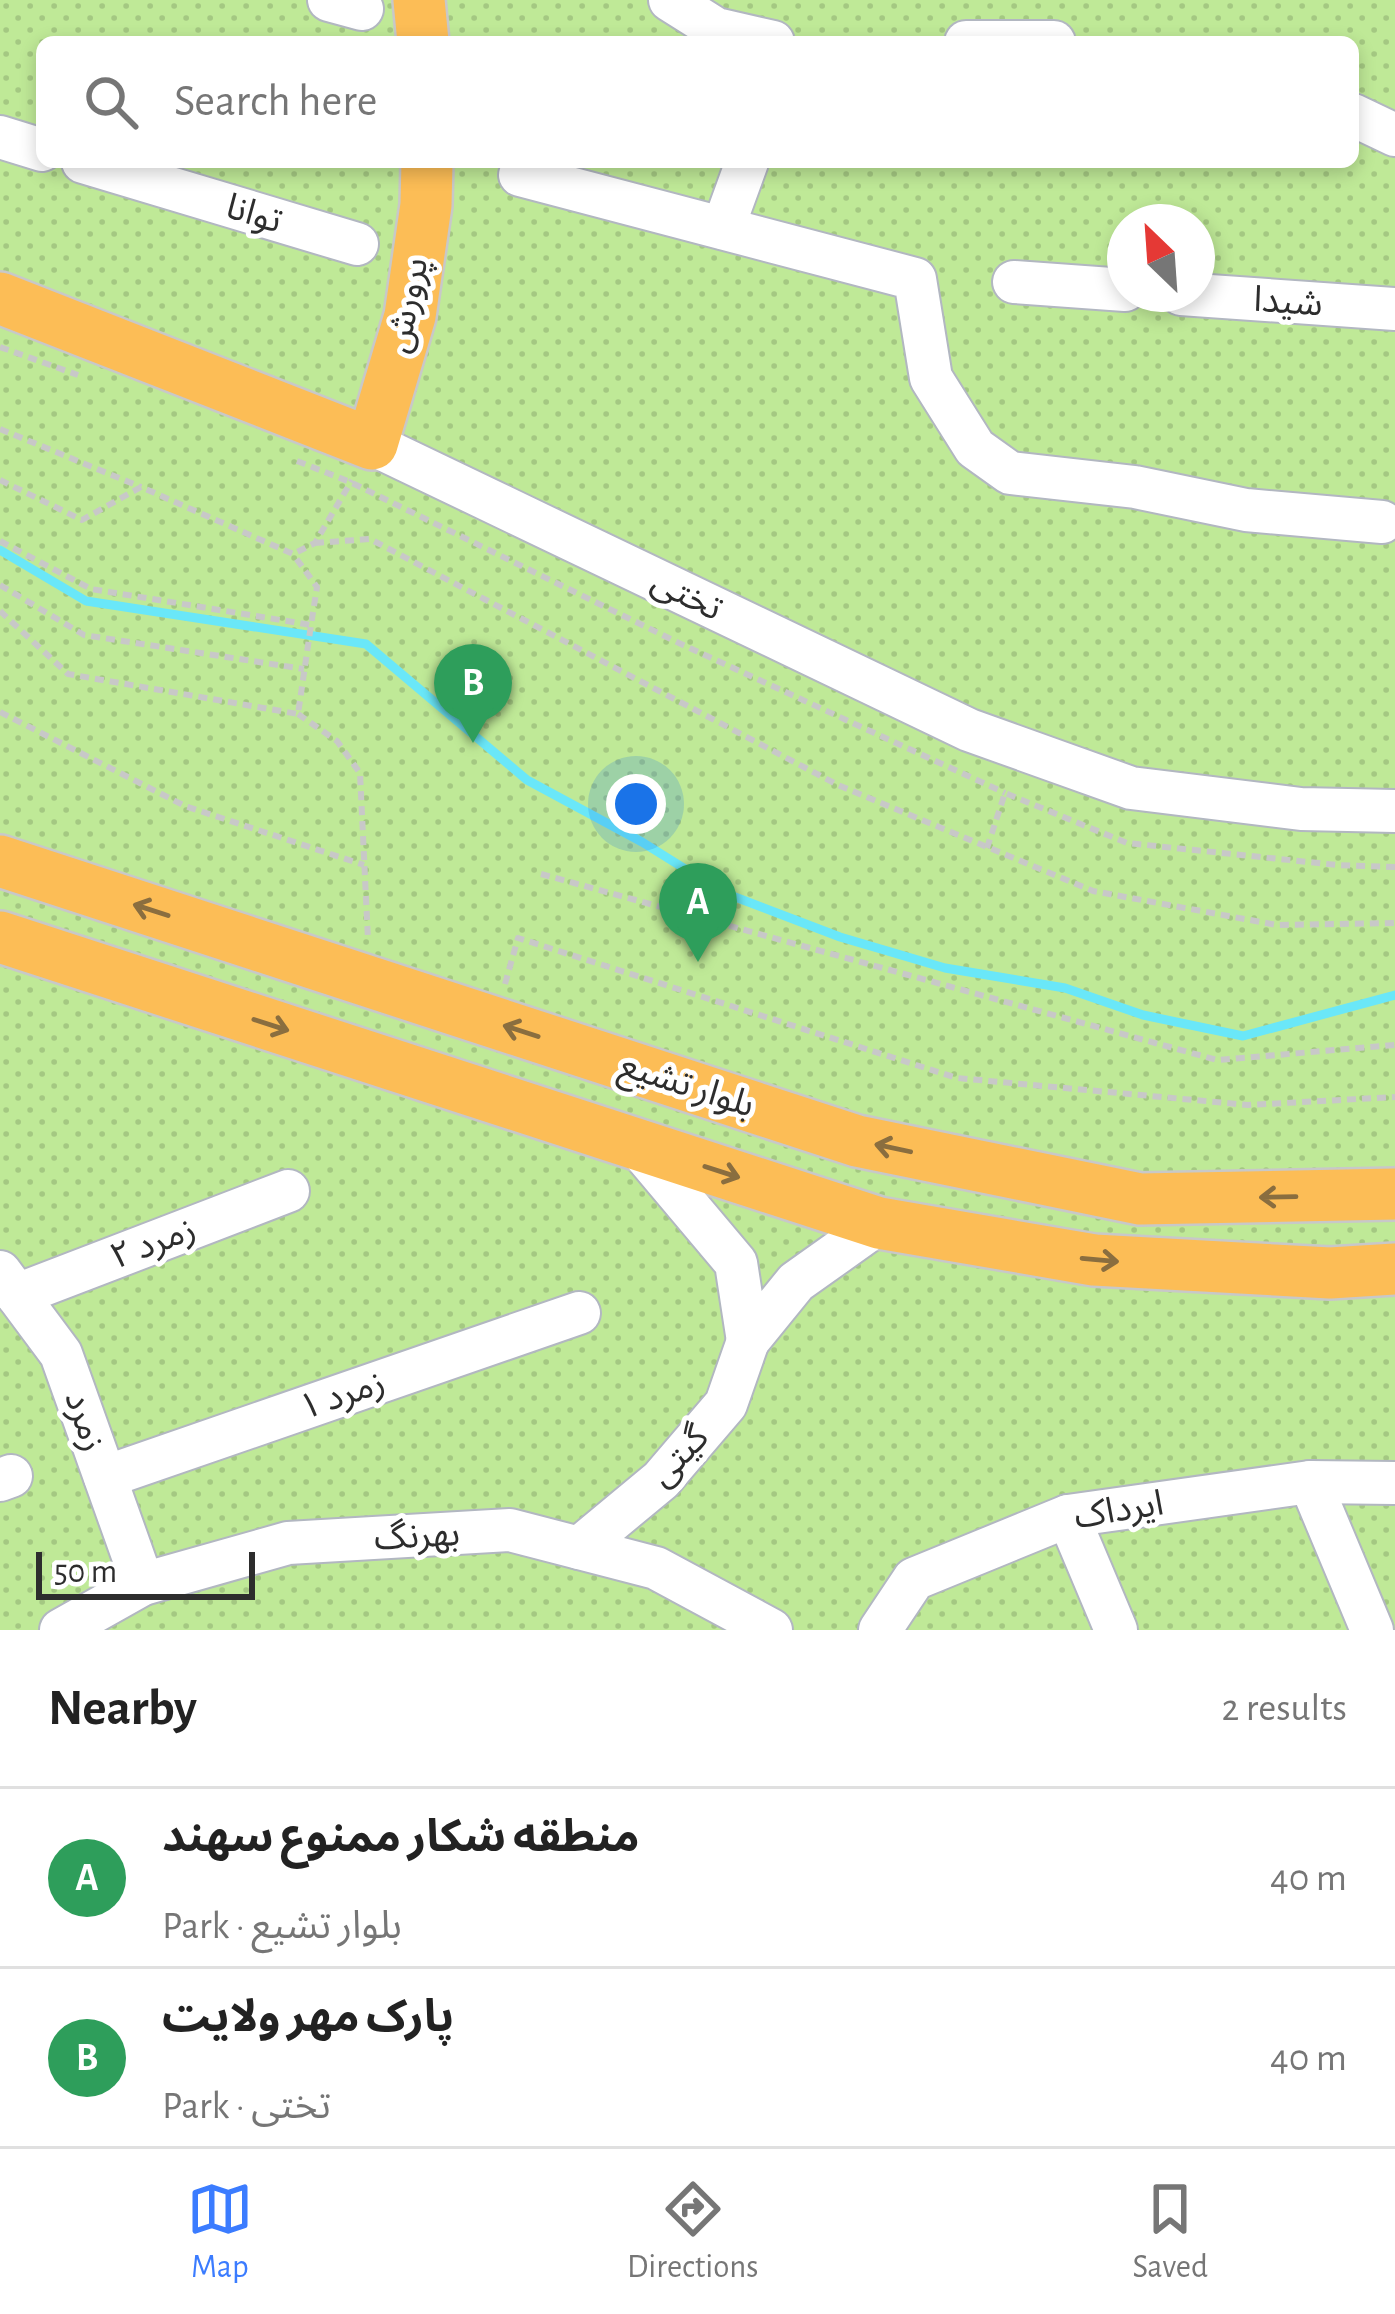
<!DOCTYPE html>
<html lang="en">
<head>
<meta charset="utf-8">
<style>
  body { margin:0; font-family:"Alegreya Sans","Noto Sans Arabic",sans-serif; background:#f2f2f2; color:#222 }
  .compass { position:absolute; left:1107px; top:204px; width:108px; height:108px; border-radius:50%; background:#fff; box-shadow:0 6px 18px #0003; rotate:335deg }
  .scale { position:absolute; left:36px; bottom:30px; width:219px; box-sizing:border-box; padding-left:12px; border:6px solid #2d2d2d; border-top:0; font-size:33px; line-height:42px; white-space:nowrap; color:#2d2d2d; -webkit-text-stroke:9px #fff; paint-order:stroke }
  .you { position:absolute; left:636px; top:804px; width:42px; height:42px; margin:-30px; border:9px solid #fff; border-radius:50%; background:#1a73e8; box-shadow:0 0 0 18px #1a73e833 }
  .badge { display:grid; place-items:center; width:78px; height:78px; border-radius:50%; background:#3b7cff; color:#fff; font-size:39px; font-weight:700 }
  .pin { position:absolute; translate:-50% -99px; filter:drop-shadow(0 3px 6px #0008) }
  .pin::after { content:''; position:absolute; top:63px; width:42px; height:36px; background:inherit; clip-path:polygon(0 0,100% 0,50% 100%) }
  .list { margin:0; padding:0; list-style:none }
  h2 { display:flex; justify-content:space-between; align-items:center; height:156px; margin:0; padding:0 48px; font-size:51px }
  h2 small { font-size:39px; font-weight:400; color:#767676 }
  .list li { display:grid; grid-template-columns:78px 1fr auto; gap:36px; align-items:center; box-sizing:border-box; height:180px; padding:0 48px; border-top:3px solid #e0e0e0 }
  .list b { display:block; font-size:45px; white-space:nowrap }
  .list p { margin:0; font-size:39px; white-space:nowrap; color:#767676 }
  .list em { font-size:39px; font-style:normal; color:#767676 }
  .icon { flex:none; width:66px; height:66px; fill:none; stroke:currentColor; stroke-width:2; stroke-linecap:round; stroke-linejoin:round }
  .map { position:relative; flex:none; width:1395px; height:1630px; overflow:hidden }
  .search { position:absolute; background:#fff; box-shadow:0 6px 18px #0003; left:36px; right:36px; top:36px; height:132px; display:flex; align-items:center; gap:30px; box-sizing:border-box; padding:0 42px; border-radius:18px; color:#767676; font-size:45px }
  .sheet { height:516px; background:#fff }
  nav { display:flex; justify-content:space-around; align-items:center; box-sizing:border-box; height:168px; border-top:3px solid #e0e0e0; background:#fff; font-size:33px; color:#767676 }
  nav a { display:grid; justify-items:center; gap:6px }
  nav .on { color:#3b7cff }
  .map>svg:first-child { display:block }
  .park { fill:url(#park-dots); fill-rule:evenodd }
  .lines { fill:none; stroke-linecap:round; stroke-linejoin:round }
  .stream { stroke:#6ae7f8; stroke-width:9 }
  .minor-casing { stroke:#b2b7c1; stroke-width:46 }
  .major-casing { stroke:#c8c8c8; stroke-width:56 }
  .path { stroke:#c8c8c8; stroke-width:6; stroke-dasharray:9 6; stroke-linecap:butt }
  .minor { stroke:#fff; stroke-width:42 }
  .major { stroke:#fcbd56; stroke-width:51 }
  .oneway { stroke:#8a6e3f }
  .labels { text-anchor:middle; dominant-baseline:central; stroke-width:10; stroke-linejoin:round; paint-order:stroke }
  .street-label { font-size:36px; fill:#2d2d2d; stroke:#fff }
</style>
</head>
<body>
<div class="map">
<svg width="1395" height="1630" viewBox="0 0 1395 1630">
  <defs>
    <pattern id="park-dots" width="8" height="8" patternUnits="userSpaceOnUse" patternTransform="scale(3)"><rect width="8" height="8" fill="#bfe997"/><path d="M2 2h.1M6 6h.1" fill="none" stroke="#a4c882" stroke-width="1.8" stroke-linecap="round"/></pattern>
  </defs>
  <rect width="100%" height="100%" fill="#efe5de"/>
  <path class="park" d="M 0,0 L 1395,0 L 1395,1630 L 0,1630 ZM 42,42 L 1353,42 L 1353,162 L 42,162 ZM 1125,222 L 1197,222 L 1197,294 L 1125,294 Z"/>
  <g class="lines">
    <path class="stream" d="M 0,550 L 86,601 L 366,644 L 527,780 L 642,842 L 722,892 L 840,937 L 945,968 L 1065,988 L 1143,1015 L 1243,1036 L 1395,995"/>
    <defs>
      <g id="minor">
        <path d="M 329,0 L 362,9"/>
        <path d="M 670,0 L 716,29 L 773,42"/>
        <path d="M 966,42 L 1054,42"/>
        <path d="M 1353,115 L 1395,135"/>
        <path d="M 0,137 L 42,150"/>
        <path d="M 83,162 L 357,244"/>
        <path d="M 520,175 L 915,279 L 931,378 L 975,448 L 1010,473 L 1135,487 L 1246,510 L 1382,522"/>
        <path d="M 723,228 L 747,162"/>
        <path d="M 1014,282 L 1125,290"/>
        <path d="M 1181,294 L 1395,309"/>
        <path d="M 372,444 L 969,730 L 1131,788 L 1301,809 L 1395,811"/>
        <path d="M 635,1143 L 736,1263 L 748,1341 L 796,1282 L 879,1223"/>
        <path d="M 0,1272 L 61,1354 L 143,1584"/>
        <path d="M 17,1295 L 288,1191"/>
        <path d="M 105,1477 L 579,1313"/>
        <path d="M 0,1480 L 11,1476"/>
        <path d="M 1310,1482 L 1372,1630"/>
        <path d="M 1068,1516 L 1116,1630"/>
        <path d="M 579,1548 L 661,1480 L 726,1404 L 748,1341"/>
        <path d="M 61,1630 L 143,1584 L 288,1543 L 510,1530 L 656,1568 L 771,1630"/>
        <path d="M 880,1630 L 914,1579 L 1068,1516 L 1310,1482 L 1395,1483"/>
      </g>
      <g id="major">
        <path d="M 419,0 L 423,42"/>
        <path d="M 0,298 L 372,444 L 410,316 L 426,205 L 427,162"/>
        <path d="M 0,861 L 857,1141 L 1140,1199 L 1395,1194"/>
        <path d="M 0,937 L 879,1223 L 1094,1260 L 1330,1273 L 1395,1269"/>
      </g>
    </defs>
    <use href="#minor" class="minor-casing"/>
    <use href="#major" class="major-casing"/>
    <g class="path">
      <path d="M 0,347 L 78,375"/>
      <path d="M 0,429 L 141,487"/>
      <path d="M 297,461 L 350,482 L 681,644 L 1005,793"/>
      <path d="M 0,480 L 82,520 L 141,487 L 293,554 L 315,543 L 352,480"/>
      <path d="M 0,541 L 91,589 L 311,625 L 317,587 L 293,554"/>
      <path d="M 315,543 L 370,539 L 838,785 L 1093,891 L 1277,925 L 1395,923"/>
      <path d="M 0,585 L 84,635 L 304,669"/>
      <path d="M 0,611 L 68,674 L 298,714 L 311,625"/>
      <path d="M 0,712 L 185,806 L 364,865"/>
      <path d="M 298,714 L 337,741 L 360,773 L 368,940"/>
      <path d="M 987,848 L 1005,793 L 1127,843 L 1337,865 L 1395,867"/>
      <path d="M 541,874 L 1217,1060 L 1395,1045"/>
      <path d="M 505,984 L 518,938 L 957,1078 L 1248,1105 L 1395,1097"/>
    </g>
    <use href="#minor" class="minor"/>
    <use href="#major" class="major"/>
  </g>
  <defs><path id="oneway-shaft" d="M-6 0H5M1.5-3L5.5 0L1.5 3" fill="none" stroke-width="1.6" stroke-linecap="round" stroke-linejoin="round" transform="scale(3)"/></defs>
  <g class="oneway">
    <use href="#oneway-shaft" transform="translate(151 910) rotate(-162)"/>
    <use href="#oneway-shaft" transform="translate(271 1025) rotate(18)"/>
    <use href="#oneway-shaft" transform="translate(521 1031) rotate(-162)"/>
    <use href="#oneway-shaft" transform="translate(893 1148) rotate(-168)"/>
    <use href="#oneway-shaft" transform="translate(722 1172) rotate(18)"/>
    <use href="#oneway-shaft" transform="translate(1278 1197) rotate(179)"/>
    <use href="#oneway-shaft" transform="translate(1100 1260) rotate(5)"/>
  </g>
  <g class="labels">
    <g class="street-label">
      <text transform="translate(254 214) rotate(17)">توانا</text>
      <text transform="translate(1288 302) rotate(4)">شیدا</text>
      <text transform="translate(407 305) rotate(-78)">پرورش</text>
      <text transform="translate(687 595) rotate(26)">تختی</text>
      <text transform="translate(687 1085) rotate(18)">بلوار تشیع</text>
      <text transform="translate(153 1243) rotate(-21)">زمرد ۲</text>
      <text transform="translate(342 1395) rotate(-19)">زمرد ۱</text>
      <text transform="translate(85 1421) rotate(71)">زمرد</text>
      <text transform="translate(679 1456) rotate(-47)">گیتی</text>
      <text transform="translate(1119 1510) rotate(-9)">ایرداک</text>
      <text transform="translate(417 1536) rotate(-3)">بهرنگ</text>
    </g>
  </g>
</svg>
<svg class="compass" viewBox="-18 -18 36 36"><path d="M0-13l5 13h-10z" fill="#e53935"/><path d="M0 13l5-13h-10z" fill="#767676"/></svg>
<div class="scale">50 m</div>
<div class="you"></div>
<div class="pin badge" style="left:698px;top:962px;background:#2e9e5b">A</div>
<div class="pin badge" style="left:473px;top:743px;background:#2e9e5b">B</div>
<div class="search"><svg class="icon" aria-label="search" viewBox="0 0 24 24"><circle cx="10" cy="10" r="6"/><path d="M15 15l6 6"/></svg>Search here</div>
</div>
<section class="sheet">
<h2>Nearby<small>2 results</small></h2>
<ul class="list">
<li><span class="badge" style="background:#2e9e5b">A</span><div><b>منطقه شکار ممنوع سهند</b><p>Park · بلوار تشیع</p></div><em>40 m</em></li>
<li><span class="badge" style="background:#2e9e5b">B</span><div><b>پارک مهر ولایت</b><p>Park · تختی</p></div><em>40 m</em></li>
</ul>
</section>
<nav>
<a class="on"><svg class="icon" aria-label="map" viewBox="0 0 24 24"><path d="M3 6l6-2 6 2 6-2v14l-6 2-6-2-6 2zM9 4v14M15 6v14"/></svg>Map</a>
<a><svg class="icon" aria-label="directions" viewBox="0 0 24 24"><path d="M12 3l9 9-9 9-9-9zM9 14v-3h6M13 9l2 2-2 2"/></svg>Directions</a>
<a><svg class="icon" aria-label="saved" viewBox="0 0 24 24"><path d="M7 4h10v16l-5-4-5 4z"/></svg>Saved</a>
</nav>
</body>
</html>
